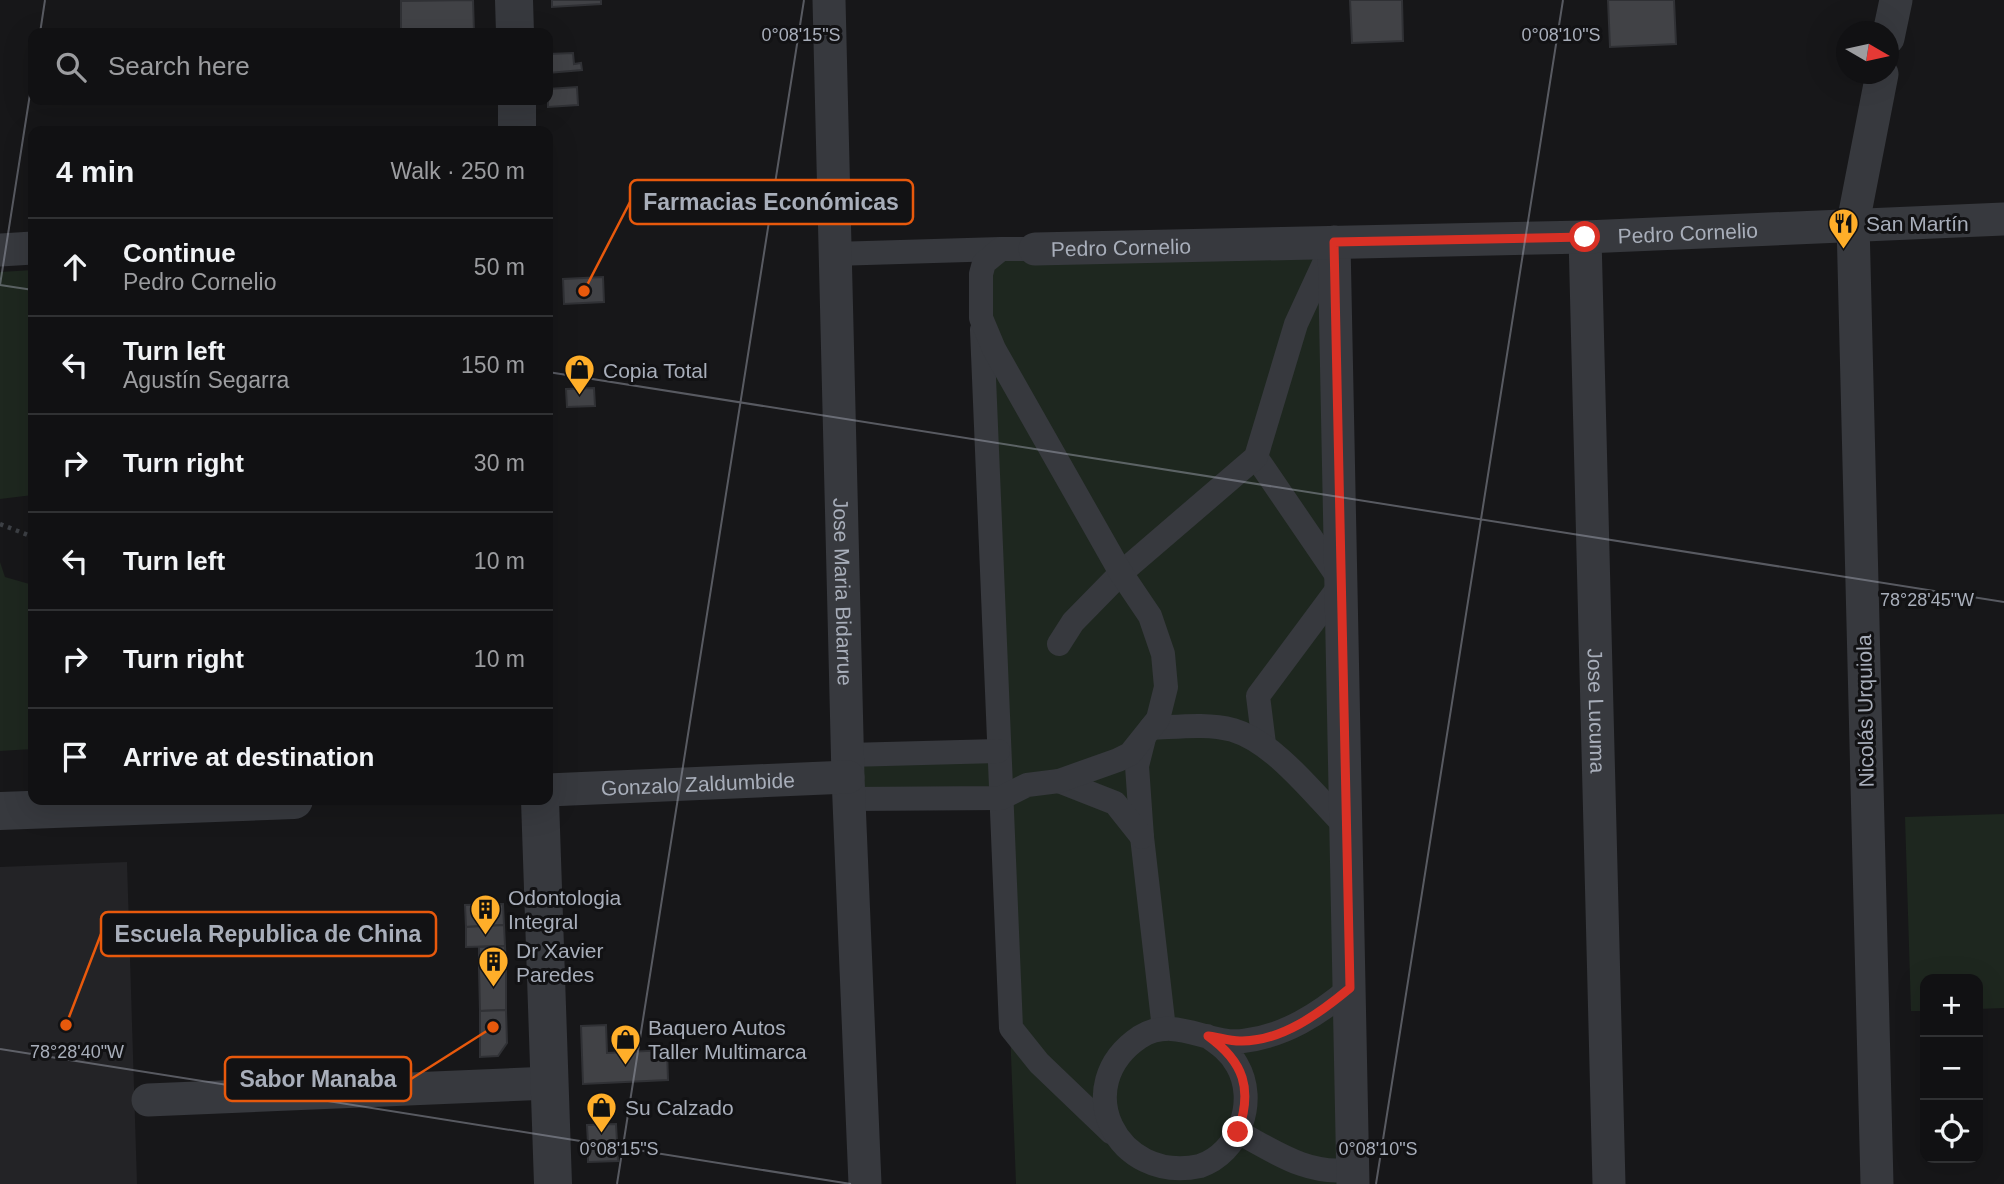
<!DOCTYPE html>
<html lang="en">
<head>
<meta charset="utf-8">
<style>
  body { margin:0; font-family:Arial,sans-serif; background:#1a1a1c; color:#f1f3f6 }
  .controls { position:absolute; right:21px; bottom:21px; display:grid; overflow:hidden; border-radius:14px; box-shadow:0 7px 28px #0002 }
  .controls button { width:63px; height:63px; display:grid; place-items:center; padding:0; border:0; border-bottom:2px solid #303133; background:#111113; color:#f1f3f6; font:35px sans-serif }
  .compass { position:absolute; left:1836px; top:21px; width:63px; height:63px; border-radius:50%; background:#111113; box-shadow:0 7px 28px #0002; rotate:99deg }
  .stop { position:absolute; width:21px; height:21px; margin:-16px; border:5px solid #d93025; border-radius:50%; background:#fff }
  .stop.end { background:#d93025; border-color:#fff; box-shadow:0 2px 7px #0008 }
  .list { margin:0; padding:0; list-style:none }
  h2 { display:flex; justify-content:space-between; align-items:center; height:91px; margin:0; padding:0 28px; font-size:30px }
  h2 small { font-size:23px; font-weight:400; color:#9c9da0 }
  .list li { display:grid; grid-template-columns:46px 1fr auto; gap:21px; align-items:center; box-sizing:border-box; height:98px; padding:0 28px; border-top:2px solid #303133 }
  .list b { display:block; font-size:26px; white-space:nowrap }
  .list p { margin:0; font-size:23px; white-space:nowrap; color:#9c9da0 }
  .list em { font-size:23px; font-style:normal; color:#9c9da0 }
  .icon { flex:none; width:38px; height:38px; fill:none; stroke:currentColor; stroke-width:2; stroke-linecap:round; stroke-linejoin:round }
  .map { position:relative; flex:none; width:2004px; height:1184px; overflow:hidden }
  .search { position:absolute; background:#111113; box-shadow:0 7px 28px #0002; left:28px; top:28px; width:525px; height:77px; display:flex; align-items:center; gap:18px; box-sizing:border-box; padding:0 24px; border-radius:14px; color:#9c9da0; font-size:26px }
  .panel { position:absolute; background:#111113; box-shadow:0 7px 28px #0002; left:28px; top:126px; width:525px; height:679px; border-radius:14px }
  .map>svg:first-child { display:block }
  .built { fill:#232326 }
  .green { fill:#1e271f }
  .building { fill:#414246; stroke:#303135; stroke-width:2 }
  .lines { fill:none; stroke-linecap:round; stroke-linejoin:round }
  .path { stroke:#3d4045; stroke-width:4.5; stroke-dasharray:3.5 5; stroke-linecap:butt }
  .pedestrian { stroke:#37393e; stroke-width:24 }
  .minor { stroke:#37393e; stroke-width:33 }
  .tertiary { stroke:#37393e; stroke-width:38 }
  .route { stroke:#d93025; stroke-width:9 }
  .ticks { fill:none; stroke:#a8aeba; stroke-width:2; stroke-opacity:0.45 }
  .labels { text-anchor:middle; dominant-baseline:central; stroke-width:6; stroke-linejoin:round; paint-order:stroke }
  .poi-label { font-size:21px; fill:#a8aeba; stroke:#121214; text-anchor:start }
  .street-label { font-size:21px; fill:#a8aeba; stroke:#121214 }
  .ticks-label { font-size:18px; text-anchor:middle; fill:#a8aeba; stroke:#121214; stroke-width:6; stroke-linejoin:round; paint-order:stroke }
  .leader { fill:none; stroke:#e8590c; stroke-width:2.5 }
  .callout-dot { fill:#e8590c; stroke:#121214; stroke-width:2.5 }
  .callout { fill:#121214; stroke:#e8590c; stroke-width:2.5 }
  .callout-label { font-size:23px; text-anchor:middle; font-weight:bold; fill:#a8aeba }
</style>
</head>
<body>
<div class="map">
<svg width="2004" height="1184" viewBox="0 0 2004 1184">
  <rect width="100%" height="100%" fill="#171719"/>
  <path class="built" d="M 127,862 L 137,1184 L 0,1184 L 0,867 Z"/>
  <g class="green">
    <path d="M 1334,242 L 1356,1184 L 1016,1184 L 1001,798 L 849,799 L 848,755 L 998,751 L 982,287 L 1003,251 Z"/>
    <path d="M 33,270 L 33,495 L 0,499 L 0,272 Z"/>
    <path d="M 0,562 L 5,577 L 33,585 L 33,749 L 0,751 Z"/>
    <path d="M 2004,814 L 2004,1008 L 1978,1009 L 1978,979 L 1925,979 L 1925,1011 L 1911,1011 L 1905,817 Z"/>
  </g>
  <g class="building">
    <path d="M 473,0 L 474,33 L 401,33 L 401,1 Z"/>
    <path d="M 552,0 L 601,0 L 601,4 L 552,7 Z"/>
    <path d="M 1350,0 L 1402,0 L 1403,41 L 1352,43 Z"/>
    <path d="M 1608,0 L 1674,0 L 1676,44 L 1610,47 Z"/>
    <path d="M 573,53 L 574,64 L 581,63 L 582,70 L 548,73 L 548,54 Z"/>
    <path d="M 577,87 L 578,105 L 548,107 L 548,89 Z"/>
    <path d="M 603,277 L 604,302 L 564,304 L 563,279 Z"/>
    <path d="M 594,388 L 595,406 L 567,407 L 566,389 Z"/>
    <path d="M 503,904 L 504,925 L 466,927 L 465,905 Z"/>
    <path d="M 504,925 L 505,946 L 466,947 L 466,927 Z"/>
    <path d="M 505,946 L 506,967 L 479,968 L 479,947 Z"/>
    <path d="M 506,967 L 506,1010 L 480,1011 L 479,968 Z"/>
    <path d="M 506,1010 L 507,1043 L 498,1056 L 480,1057 L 480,1011 Z"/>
    <path d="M 606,1025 L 607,1053 L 667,1050 L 668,1080 L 583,1084 L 581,1026 Z"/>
    <path d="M 616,1124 L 617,1142 L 588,1143 L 587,1125 Z"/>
    <path d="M 617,1142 L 618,1161 L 588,1162 L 588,1143 Z"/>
  </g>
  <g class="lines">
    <path class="path" d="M 0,524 L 33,537"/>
    <g class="pedestrian">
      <path d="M 833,254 L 1001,249"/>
      <path d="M 982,330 L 1011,1028 L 1039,1063 L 1111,1132"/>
      <path d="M 1256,457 L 1342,583 L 1258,696 L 1264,744"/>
      <path d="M 1059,644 L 1073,622 L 1121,573 L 1256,457 L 1296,324 L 1332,246"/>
      <path d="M 1151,728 C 1178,727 1207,723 1233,730 C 1276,743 1316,797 1348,829"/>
      <path d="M 1144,738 L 1137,766 L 1142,837 L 1164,1029"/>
      <path d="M 848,755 L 998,751"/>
      <path d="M 1059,781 L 1115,803 L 1142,837"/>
      <path d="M 849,799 L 1001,798 L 1027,785 L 1059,781 L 1118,760 L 1130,754 L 1158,719 L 1166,687 L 1163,654 L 1150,616 L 1121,573 L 994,349 L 981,318 L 981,274 L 984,263 L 1001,249 L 1035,249"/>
      <path d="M 1207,1036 C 1219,1044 1230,1052 1237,1065 C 1258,1101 1239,1153 1200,1166 C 1116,1184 1068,1085 1140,1037 C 1175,1015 1207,1045 1243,1041 C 1285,1036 1319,1014 1350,988"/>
      <path d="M 1238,1132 C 1275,1152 1310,1177 1353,1169"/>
    </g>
    <g class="minor">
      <path id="s1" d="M 829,0 L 848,777 L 865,1184"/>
      <path d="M 1888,38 L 1896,0"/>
      <path id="s2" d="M 1585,237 L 1609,1184"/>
      <path d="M 1334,242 L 1353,1184"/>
      <path id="s3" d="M 1035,249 L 1585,237 L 2004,219"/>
      <path d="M 0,250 L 33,248"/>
      <path id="s4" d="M 548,790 L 848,777"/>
      <path d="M 148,1100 L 550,1083"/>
      <path d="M 1877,1184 L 1853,223 L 1882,74"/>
    </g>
    <g class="tertiary">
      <path d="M 514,0 L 515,33"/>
      <path d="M 517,100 L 517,131"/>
      <path d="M 540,800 L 553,1184"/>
      <path d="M 0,811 L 294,800"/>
    </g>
  </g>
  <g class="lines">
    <path class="route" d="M 1238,1132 C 1253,1089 1244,1062 1208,1036 C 1218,1037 1229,1041 1240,1041 C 1281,1042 1320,1013 1350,988 L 1334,242 L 1585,237"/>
  </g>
  <path class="ticks" d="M 40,33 L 45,0M 0,285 L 33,290M 0,285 L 33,75M 548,372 L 2004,602M 0,1049 L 851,1184M 617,1184 L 804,0M 1376,1184 L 1563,0"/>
  <defs>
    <symbol id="restaurant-pin" viewBox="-11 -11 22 30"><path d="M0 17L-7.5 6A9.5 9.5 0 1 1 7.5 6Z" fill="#ffae29" stroke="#121214"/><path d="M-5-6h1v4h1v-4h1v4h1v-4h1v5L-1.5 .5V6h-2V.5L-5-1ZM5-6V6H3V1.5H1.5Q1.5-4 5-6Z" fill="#111"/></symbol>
    <symbol id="shop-pin" viewBox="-11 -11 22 30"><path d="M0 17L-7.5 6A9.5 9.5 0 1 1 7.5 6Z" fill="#ffae29" stroke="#121214"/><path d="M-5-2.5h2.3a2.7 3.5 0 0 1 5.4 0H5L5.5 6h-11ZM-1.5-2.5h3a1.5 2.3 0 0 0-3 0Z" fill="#111"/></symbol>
    <symbol id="building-pin" viewBox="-11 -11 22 30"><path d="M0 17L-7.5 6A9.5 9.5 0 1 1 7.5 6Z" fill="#ffae29" stroke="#121214"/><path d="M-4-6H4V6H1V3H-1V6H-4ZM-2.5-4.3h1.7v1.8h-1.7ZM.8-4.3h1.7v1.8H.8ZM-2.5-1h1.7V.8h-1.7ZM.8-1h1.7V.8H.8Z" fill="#111"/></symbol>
  </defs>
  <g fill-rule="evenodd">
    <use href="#restaurant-pin" x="1826" y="206" width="35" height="47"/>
    <use href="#shop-pin" x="562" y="352" width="35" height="47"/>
    <use href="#building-pin" x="468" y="892" width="35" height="47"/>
    <use href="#building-pin" x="476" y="944" width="35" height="47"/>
    <use href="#shop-pin" x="608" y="1022" width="35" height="47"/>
    <use href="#shop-pin" x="584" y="1090" width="35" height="47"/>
  </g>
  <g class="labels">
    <g class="poi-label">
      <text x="1866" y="223">San Martín</text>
      <text x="603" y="370">Copia Total</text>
      <text x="508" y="897">Odontologia<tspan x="508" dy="24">Integral</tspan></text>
      <text x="516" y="950">Dr Xavier<tspan x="516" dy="24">Paredes</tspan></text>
      <text x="648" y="1027">Baquero Autos<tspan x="648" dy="24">Taller Multimarca</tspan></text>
      <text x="625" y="1107">Su Calzado</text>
    </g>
    <g class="street-label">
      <text stroke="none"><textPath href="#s3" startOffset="653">Pedro Cornelio</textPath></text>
      <text stroke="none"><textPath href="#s3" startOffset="86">Pedro Cornelio</textPath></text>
      <text stroke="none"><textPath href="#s1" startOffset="592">Jose Maria Bidarrue</textPath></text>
      <text stroke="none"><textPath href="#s2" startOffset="474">Jose Lucuma</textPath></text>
      <text transform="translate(1865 711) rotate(-91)">Nicolás Urquiola</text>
      <text stroke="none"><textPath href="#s4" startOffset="150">Gonzalo Zaldumbide</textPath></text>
    </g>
  </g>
  <g class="ticks-label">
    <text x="801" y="41">0°08'15"S</text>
    <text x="1561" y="41">0°08'10"S</text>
    <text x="1927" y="606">78°28'45"W</text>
    <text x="77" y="1058">78°28'40"W</text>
    <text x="619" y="1155">0°08'15"S</text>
    <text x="1378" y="1155">0°08'10"S</text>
  </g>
  <path class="leader" d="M584 291L630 202M66 1025L101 934M493 1027L411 1079"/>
  <g class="callout-dot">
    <circle cx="584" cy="291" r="7"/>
    <circle cx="66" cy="1025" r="7"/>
    <circle cx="493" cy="1027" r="7"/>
  </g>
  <g class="callout">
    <rect x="630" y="180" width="283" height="44" rx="7"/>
    <rect x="101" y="912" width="335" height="44" rx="7"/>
    <rect x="225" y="1057" width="186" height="44" rx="7"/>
  </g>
  <g class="callout-label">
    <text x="771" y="210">Farmacias Económicas</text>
    <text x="268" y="942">Escuela Republica de China</text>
    <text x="318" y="1087">Sabor Manaba</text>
  </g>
</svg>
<div class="controls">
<button>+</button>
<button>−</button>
<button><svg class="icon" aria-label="locate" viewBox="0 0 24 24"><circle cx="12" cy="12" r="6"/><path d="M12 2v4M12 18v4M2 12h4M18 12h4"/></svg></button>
</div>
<svg class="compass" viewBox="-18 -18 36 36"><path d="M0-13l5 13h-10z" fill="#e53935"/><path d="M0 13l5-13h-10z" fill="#9c9da0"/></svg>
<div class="stop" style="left:1585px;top:237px"></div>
<div class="stop end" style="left:1238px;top:1132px"></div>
<div class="search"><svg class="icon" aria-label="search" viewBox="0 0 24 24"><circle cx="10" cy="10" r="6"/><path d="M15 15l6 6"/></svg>Search here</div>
<section class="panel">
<h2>4 min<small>Walk · 250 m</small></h2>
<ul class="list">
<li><svg class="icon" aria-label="ahead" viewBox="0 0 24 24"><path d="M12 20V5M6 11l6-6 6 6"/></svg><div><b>Continue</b><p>Pedro Cornelio</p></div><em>50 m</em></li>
<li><svg class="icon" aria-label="left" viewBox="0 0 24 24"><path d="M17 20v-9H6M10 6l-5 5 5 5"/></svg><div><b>Turn left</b><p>Agustín Segarra</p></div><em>150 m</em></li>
<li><svg class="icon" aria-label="right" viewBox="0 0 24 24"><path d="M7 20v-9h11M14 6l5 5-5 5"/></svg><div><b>Turn right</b></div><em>30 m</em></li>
<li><svg class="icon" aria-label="left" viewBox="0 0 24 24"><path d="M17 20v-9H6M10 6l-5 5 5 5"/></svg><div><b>Turn left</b></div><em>10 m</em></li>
<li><svg class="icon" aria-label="right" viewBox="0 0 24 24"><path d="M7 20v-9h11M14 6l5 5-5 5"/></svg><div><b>Turn right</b></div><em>10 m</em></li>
<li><svg class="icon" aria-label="arrive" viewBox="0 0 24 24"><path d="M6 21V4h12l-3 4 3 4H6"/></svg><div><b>Arrive at destination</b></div></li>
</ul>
</section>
</div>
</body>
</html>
